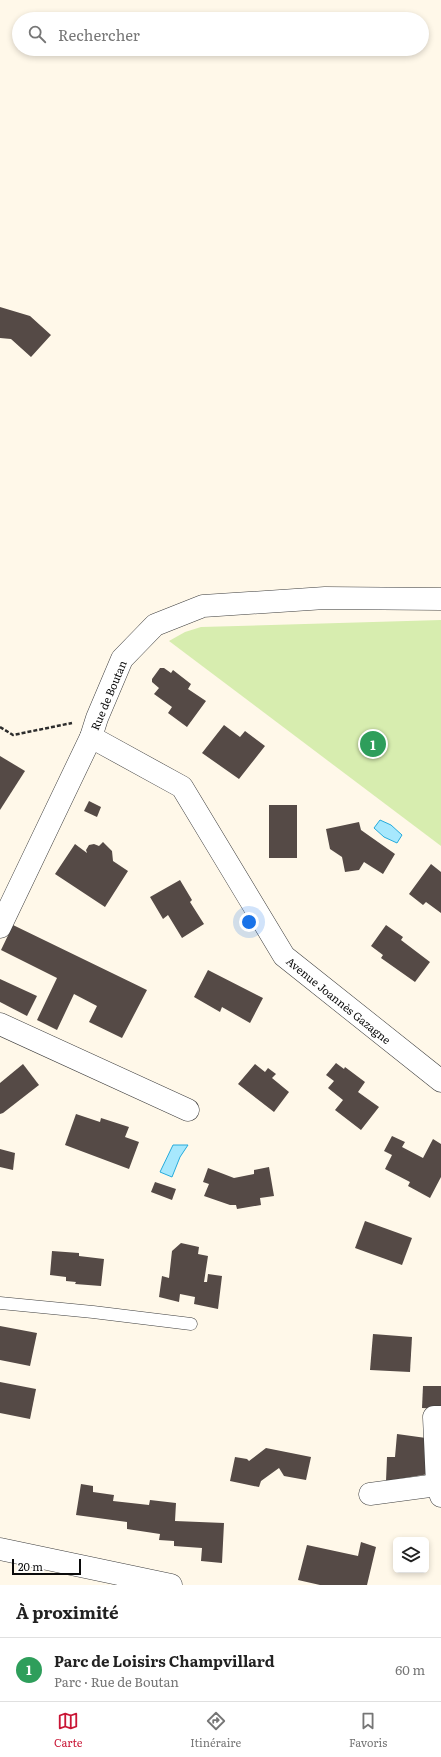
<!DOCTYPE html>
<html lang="fr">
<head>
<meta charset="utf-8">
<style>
  body { margin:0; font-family:Literata,serif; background:#f2f2f2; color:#222 }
  .controls { position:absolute; right:12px; bottom:12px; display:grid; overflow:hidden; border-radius:6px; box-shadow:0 2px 6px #0003 }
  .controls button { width:36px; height:36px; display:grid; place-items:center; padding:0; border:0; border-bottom:1px solid #e0e0e0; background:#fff; color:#222; font:20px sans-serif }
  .scale { position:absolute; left:12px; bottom:10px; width:69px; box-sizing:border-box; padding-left:4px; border:2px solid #0b0b0b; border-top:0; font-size:11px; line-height:14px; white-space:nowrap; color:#0b0b0b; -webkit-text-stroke:3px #fff; paint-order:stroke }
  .you { position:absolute; left:249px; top:922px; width:14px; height:14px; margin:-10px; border:3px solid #fff; border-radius:50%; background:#1a73e8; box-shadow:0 0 0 6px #1a73e833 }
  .badge { display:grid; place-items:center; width:26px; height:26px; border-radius:50%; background:#c91535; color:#fff; font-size:13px; font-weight:700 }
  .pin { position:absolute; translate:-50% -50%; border:2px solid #fff; box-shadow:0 1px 4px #0006 }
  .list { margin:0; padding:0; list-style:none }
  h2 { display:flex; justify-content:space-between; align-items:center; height:52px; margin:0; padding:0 16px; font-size:17px }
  h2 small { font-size:13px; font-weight:400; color:#767676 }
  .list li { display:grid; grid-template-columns:26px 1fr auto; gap:12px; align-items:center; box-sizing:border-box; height:64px; padding:0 16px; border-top:1px solid #e0e0e0 }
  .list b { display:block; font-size:15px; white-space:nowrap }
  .list p { margin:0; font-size:13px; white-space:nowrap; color:#767676 }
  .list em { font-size:13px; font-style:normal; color:#767676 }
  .icon { flex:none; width:22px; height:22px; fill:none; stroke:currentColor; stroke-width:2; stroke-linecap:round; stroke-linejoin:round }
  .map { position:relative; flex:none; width:441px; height:1585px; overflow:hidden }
  .search { position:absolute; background:#fff; box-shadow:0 2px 6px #0003; left:12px; right:12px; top:12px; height:44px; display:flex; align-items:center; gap:10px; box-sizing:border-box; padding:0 14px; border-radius:22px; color:#767676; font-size:15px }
  .sheet { height:116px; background:#fff }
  nav { display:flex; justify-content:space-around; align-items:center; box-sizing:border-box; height:56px; border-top:1px solid #e0e0e0; background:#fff; font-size:11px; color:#767676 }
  nav a { display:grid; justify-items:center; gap:2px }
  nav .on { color:#c91535 }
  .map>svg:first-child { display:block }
  .green { fill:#d7edaf }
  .water { fill:#a7e8fd; stroke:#26abdc }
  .building { fill:#554a46 }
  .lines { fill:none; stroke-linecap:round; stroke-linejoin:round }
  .service-casing { stroke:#3e3e3e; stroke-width:13 }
  .minor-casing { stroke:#3e3e3e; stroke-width:23 }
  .path { stroke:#2d2d2d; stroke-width:2.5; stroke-dasharray:4 2; stroke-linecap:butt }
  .service { stroke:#fff; stroke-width:12 }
  .minor { stroke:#fff; stroke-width:22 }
  .labels { text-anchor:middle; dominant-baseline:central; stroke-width:4; stroke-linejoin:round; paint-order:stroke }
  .street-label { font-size:11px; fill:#0b0b0b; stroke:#fff }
</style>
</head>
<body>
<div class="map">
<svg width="441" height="1585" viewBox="0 0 441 1585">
  <rect width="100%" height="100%" fill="#fff8e9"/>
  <path class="green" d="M 441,620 L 441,846 L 169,641 L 185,632 L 201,627 Z"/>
  <g class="water">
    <path d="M 380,820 L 391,825 L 402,835 L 397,843 L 384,837 L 374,828 Z"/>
    <path d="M 173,1145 L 188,1145 L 180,1157 L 172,1177 L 160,1172 Z"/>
  </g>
  <g class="building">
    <path d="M 0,307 L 30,316 L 51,335 L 31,357 L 11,339 L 0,338 Z"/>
    <path d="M 160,668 L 164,668 L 171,673 L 173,670 L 191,684 L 188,689 L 206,701 L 187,727 L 168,713 L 172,707 L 154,694 L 159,688 L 152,682 L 152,679 Z"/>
    <path d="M 224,725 L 240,737 L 245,731 L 265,746 L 239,779 L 202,753 Z"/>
    <path d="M 0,756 L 25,771 L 0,810 Z"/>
    <path d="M 89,801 L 101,807 L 97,817 L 84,811 Z"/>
    <rect x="269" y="805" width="28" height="53"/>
    <path d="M 359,822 L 361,830 L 395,854 L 383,874 L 364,862 L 359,870 L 345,872 L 342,857 L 330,849 L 326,829 Z"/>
    <path d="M 103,842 L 112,851 L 113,861 L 128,871 L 105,907 L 55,874 L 75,844 L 87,853 L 86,850 L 89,845 L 94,844 L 99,846 Z"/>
    <path d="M 431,864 L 441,872 L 441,913 L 426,902 L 423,905 L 409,894 Z"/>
    <path d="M 180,880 L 192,900 L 190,902 L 204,924 L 182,938 L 168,915 L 163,919 L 150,897 Z"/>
    <path d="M 13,925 L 147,990 L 122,1038 L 89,1022 L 97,1006 L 74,994 L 57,1030 L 37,1020 L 57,978 L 1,950 Z"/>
    <path d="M 386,925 L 403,937 L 401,940 L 430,962 L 415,982 L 381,958 L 383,955 L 371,946 Z"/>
    <path d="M 208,970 L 263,998 L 250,1023 L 222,1007 L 220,1012 L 194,997 Z"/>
    <path d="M 0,979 L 37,996 L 27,1016 L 0,1002 Z"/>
    <path d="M 336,1063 L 344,1069 L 345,1067 L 365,1082 L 358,1092 L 379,1107 L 361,1130 L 335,1110 L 343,1100 L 328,1088 L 334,1081 L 326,1075 Z"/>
    <path d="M 23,1064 L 39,1085 L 3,1113 L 0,1114 L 0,1083 Z"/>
    <path d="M 255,1064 L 265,1072 L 268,1068 L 276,1074 L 272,1078 L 289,1092 L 274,1112 L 238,1084 Z"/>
    <path d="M 76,1114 L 100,1122 L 101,1118 L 129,1127 L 125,1137 L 139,1142 L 129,1169 L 65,1145 Z"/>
    <path d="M 392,1136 L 405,1142 L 402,1147 L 423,1158 L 433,1139 L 441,1144 L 441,1177 L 430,1198 L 408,1186 L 410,1182 L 385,1169 L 392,1155 L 384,1151 Z"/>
    <path d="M 0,1149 L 15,1153 L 13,1170 L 0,1167 Z"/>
    <path d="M 269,1167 L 274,1196 L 260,1198 L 261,1205 L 237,1209 L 236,1205 L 230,1205 L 204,1196 L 209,1184 L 203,1182 L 208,1168 L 234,1178 L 254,1174 L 254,1170 Z"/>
    <path d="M 155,1182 L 176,1189 L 172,1200 L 151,1192 Z"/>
    <path d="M 365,1221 L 412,1238 L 402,1265 L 355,1248 Z"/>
    <path d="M 181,1243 L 199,1247 L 198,1254 L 208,1256 L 204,1282 L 207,1282 L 208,1274 L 222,1276 L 218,1309 L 194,1304 L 195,1297 L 180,1294 L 179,1302 L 159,1297 L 162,1276 L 169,1278 L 172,1251 Z"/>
    <path d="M 52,1251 L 79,1253 L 79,1256 L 104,1259 L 101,1286 L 75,1284 L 76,1282 L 66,1281 L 66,1277 L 50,1275 Z"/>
    <path d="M 0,1326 L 37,1333 L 30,1366 L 0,1360 Z"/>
    <path d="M 373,1334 L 412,1337 L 410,1372 L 370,1370 Z"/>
    <path d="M 0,1382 L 36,1389 L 30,1419 L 0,1413 Z"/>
    <path d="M 423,1386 L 441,1386 L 441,1409 L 422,1408 Z"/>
    <path d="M 397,1434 L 426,1438 L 429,1474 L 386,1481 L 387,1457 L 395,1457 Z"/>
    <path d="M 266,1448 L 311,1457 L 306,1480 L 284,1476 L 279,1468 L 261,1481 L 259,1487 L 230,1481 L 235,1457 L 247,1459 L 249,1461 Z"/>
    <path d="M 81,1484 L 93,1486 L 93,1492 L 114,1495 L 113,1501 L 149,1505 L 150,1500 L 176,1503 L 175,1521 L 224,1523 L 222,1563 L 201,1561 L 202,1548 L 174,1546 L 174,1541 L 159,1540 L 160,1534 L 127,1529 L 127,1522 L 76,1515 Z"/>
    <path d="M 361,1542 L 376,1547 L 367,1585 L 320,1585 L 298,1580 L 307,1545 L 358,1556 Z"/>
  </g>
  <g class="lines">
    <defs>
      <path id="service" d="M 0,1303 L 93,1312 L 191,1324"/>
      <g id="minor">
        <path d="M 91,737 L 182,787 L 284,956 L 441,1081"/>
        <path d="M 0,927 L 91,737 L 97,718 L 122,659 L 155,625 L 203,606 L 325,598 L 441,599"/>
        <path d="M 0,1024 L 188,1110"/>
        <path d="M 441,1417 L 434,1417 L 437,1485 L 441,1496"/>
        <path d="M 370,1494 L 437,1485"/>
        <path d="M 0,1549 L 171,1585"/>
      </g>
    </defs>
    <use href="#service" class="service-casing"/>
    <use href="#minor" class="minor-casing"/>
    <path class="path" d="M 0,727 L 13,735 L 72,723"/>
    <use href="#service" class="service"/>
    <use href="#minor" class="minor"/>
  </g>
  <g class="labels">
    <g class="street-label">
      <text transform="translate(108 695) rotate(-67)">Rue de Boutan</text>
      <text transform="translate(339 1000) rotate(39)">Avenue Joannès Gazagne</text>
    </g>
  </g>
</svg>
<div class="controls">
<button><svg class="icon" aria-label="layers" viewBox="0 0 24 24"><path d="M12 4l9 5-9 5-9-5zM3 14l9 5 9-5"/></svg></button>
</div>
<div class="scale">20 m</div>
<div class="you"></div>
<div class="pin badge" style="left:373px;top:744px;background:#2e9e5b">1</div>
<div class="search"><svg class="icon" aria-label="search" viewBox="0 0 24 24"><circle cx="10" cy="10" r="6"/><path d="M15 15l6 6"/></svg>Rechercher</div>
</div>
<section class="sheet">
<h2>À proximité<small></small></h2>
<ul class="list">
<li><span class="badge" style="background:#2e9e5b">1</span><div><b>Parc de Loisirs Champvillard</b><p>Parc · Rue de Boutan</p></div><em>60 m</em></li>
</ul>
</section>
<nav>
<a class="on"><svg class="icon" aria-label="map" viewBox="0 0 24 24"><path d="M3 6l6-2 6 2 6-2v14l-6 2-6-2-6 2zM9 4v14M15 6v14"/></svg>Carte</a>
<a><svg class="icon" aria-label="directions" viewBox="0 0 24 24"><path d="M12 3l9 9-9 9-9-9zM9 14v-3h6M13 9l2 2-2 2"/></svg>Itinéraire</a>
<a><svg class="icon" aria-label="saved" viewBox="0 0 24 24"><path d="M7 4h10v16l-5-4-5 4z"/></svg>Favoris</a>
</nav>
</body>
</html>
